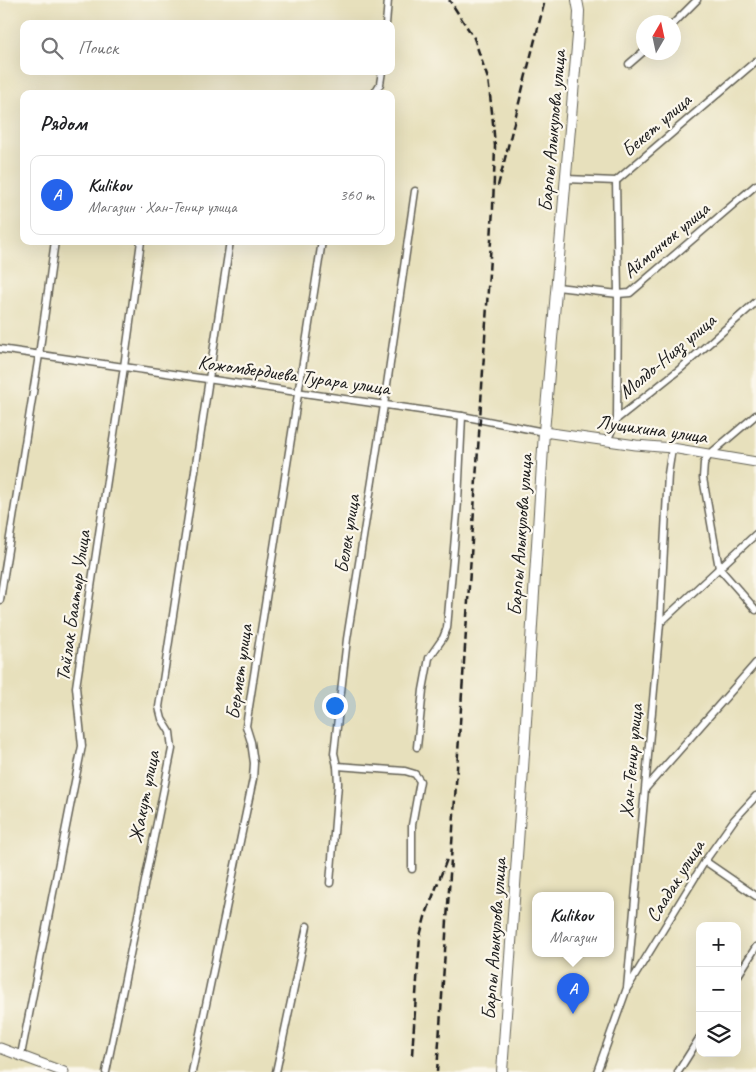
<!DOCTYPE html>
<html lang="ru">
<head>
<meta charset="utf-8">
<style>
  body { margin:0; font-family:Caveat,sans-serif; background:#f6f6f6; color:#202124 }
  .controls { position:absolute; right:15px; bottom:15px; display:grid; overflow:hidden; border-radius:10px; box-shadow:0 5px 20px #0002 }
  .controls button { width:45px; height:45px; display:grid; place-items:center; padding:0; border:0; border-bottom:1px solid #e0e0e0; background:#fff; color:#202124; font:25px sans-serif }
  .compass { position:absolute; left:636px; top:15px; width:45px; height:45px; border-radius:50%; background:#fff; box-shadow:0 5px 20px #0002; rotate:9deg }
  .you { position:absolute; left:334px; top:705px; width:18px; height:18px; margin:-12px; border:4px solid #fff; border-radius:50%; background:#1a73e8; box-shadow:0 0 0 8px #1a73e833 }
  .badge { display:grid; place-items:center; width:32px; height:32px; border-radius:50%; background:#2563eb; color:#fff; font-size:16px; font-weight:700 }
  .pin { position:absolute; translate:-50% -41px; filter:drop-shadow(0 1px 2px #0008) }
  .pin::after { content:''; position:absolute; top:26px; width:18px; height:15px; background:inherit; clip-path:polygon(0 0,100% 0,50% 100%) }
  .popup { position:absolute; left:532px; top:892px; width:82px; height:65px; box-sizing:border-box; display:grid; place-content:center; border-radius:10px; background:#fff; filter:drop-shadow(0 1px 4px #0005); font-size:16px; white-space:nowrap; color:#757577 }
  .popup b { font-size:19px; color:#202124 }
  .popup::after { content:''; position:absolute; left:50%; top:100%; margin-left:-10px; border:10px solid transparent; border-top-color:#fff }
  .list { margin:0; padding:0; list-style:none }
  h2 { display:flex; justify-content:space-between; align-items:center; height:65px; margin:0; padding:0 20px; font-size:21px }
  h2 small { font-size:16px; font-weight:400; color:#757577 }
  .list li { display:grid; grid-template-columns:32px 1fr auto; gap:15px; align-items:center; box-sizing:border-box; height:80px; margin:0 10px 10px; padding:0 10px; border:1px solid #e0e0e0; border-radius:10px }
  .list b { display:block; font-size:19px; white-space:nowrap }
  .list p { margin:0; font-size:16px; white-space:nowrap; color:#757577 }
  .list em { font-size:16px; font-style:normal; color:#757577 }
  .icon { flex:none; width:28px; height:28px; fill:none; stroke:currentColor; stroke-width:2; stroke-linecap:round; stroke-linejoin:round }
  .map { position:relative; flex:none; width:756px; height:1072px; overflow:hidden }
  .search { position:absolute; background:#fff; box-shadow:0 5px 20px #0002; left:20px; top:20px; width:375px; height:55px; display:flex; align-items:center; gap:12px; box-sizing:border-box; padding:0 18px; border-radius:10px; color:#757577; font-size:19px }
  .panel { position:absolute; background:#fff; box-shadow:0 5px 20px #0002; left:20px; top:90px; width:375px; height:155px; border-radius:10px }
  .map>svg:first-child { display:block }
  .lines { fill:none; stroke-linecap:round; stroke-linejoin:round }
  .minor-casing { stroke:#636154; stroke-width:9 }
  .tertiary-casing { stroke:#636154; stroke-width:11 }
  .secondary-casing { stroke:#636154; stroke-width:11 }
  .primary-casing { stroke:#636154; stroke-width:12 }
  .minor { stroke:#fff; stroke-width:6 }
  .tertiary { stroke:#fff; stroke-width:9 }
  .secondary { stroke:#fff; stroke-width:9 }
  .primary { stroke:#fff; stroke-width:10 }
  .rail { stroke:#1c1c1c; stroke-width:2.5; stroke-dasharray:8 4; stroke-linecap:butt }
  .labels { text-anchor:middle; dominant-baseline:central; stroke-width:4.5; stroke-linejoin:round; paint-order:stroke }
  .street-label { font-size:20px; fill:#1c1c1c; stroke:#fbf7ec }
</style>
</head>
<body>
<div class="map">
<svg width="756" height="1072" viewBox="0 0 756 1072">
  <rect width="100%" height="100%" fill="#fbf7ec"/>
  <filter id="ink" filterUnits="userSpaceOnUse"><feTurbulence type="fractalNoise" baseFrequency=".02" numOctaves="2"/><feDisplacementMap in="SourceGraphic" scale="10" xChannelSelector="R" yChannelSelector="G"/><feConvolveMatrix kernelMatrix="1 2 1 2 8 2 1 2 1" color-interpolation-filters="sRGB"/></filter>
  <filter id="wash" filterUnits="userSpaceOnUse"><feTurbulence type="fractalNoise" baseFrequency=".0096" numOctaves="4" result="noise"/><feDisplacementMap in="SourceGraphic" scale="20" xChannelSelector="R" yChannelSelector="G"/><feGaussianBlur stdDeviation="1.12" result="paint"/><feColorMatrix in="noise" values="0 0 0 0 0 0 0 0 0 0 0 0 0 0 0 0 0 1.4 0 .05"/><feComposite in="paint" operator="in"/></filter>
  <g filter="url(#wash)">
    <rect width="100%" height="100%" fill="#e7e0bc"/>
  </g>
  <g filter="url(#ink)">
    <g class="lines">
      <defs>
        <g id="minor">
          <path d="M 674,23 L 697,0"/>
          <path d="M 386,24 L 388,0"/>
          <path d="M 629,64 L 644,51"/>
          <path d="M 374,94 L 380,84 L 382,71"/>
          <path d="M 566,179 L 616,181 L 756,61"/>
          <path d="M 616,181 L 618,294 L 617,419"/>
          <path d="M 557,287 L 618,294 L 630,293 L 756,185"/>
          <path d="M 0,349 L 462,416 L 544,432"/>
          <path d="M 756,415 L 710,454 L 704,463 L 703,478 L 719,568 L 756,610"/>
          <path d="M 607,441 L 617,419 L 680,369 L 756,302"/>
          <path d="M 0,600 L 39,355 L 55,241"/>
          <path d="M 660,623 L 756,534"/>
          <path d="M 417,747 L 423,690 L 429,658 L 443,638 L 447,628 L 458,502 L 462,416"/>
          <path d="M 337,766 L 405,771 L 415,774 L 420,781 L 412,825 L 412,869"/>
          <path d="M 646,788 L 756,663"/>
          <path d="M 705,861 L 756,896"/>
          <path d="M 330,883 L 338,784 L 337,766 L 334,753 L 347,639 L 384,405 L 415,191"/>
          <path d="M 737,977 L 756,947"/>
          <path d="M 628,987 L 705,861 L 734,820 L 756,796"/>
          <path d="M 21,1055 L 82,746 L 76,687 L 124,367 L 141,241"/>
          <path d="M 106,1072 L 172,749 L 170,732 L 162,719 L 159,707 L 230,241"/>
          <path d="M 192,1072 L 253,779 L 254,763 L 251,742 L 246,726 L 322,241"/>
          <path d="M 276,1072 L 307,926"/>
          <path d="M 597,1072 L 627,988 L 660,623 L 668,474 L 672,448"/>
          <path d="M 678,1072 L 700,1037"/>
        </g>
        <path id="tertiary" d="M 544,432 L 636,445 L 672,448 L 756,462"/>
        <path id="secondary" d="M 0,1048 L 64,1072"/>
        <path id="primary" d="M 502,1072 L 522,785 L 544,432 L 578,35 L 579,11 L 577,0"/>
      </defs>
      <use href="#minor" class="minor-casing"/>
      <use href="#tertiary" class="tertiary-casing"/>
      <use href="#secondary" class="secondary-casing"/>
      <use href="#primary" class="primary-casing"/>
      <use href="#minor" class="minor"/>
      <use href="#tertiary" class="tertiary"/>
      <use href="#secondary" class="secondary"/>
      <use href="#primary" class="primary"/>
      <g class="rail">
        <path d="M 498,186 L 545,0"/>
        <path d="M 412,1055 L 420,936 L 425,917 L 447,859"/>
        <path d="M 437,1072 L 480,419 L 493,208 L 495,146 L 492,112 L 488,79 L 474,38 L 452,4 L 449,0"/>
      </g>
    </g>
  </g>
  <g class="labels">
    <g class="street-label">
      <text transform="translate(656 125) rotate(-41)">Бекет улица</text>
      <text transform="translate(552 131) rotate(-85)">Барпы Алыкулова улица</text>
      <text transform="translate(666 240) rotate(-40)">Аймончок улица</text>
      <text transform="translate(667 356) rotate(-40)">Молдо-Нияз улица</text>
      <text transform="translate(294 375) rotate(8)">Кожомбердиева Турара улица</text>
      <text transform="translate(652 429) rotate(8)">Лущихина улица</text>
      <text transform="translate(347 534) rotate(-81)">Белек улица</text>
      <text transform="translate(520 535) rotate(-86)">Барпы Алыкулова улица</text>
      <text transform="translate(73 606) rotate(-82)">Тайлак Баатыр Улица</text>
      <text transform="translate(239 672) rotate(-82)">Бермет улица</text>
      <text transform="translate(631 761) rotate(-85)">Хан-Тенир улица</text>
      <text transform="translate(144 797) rotate(-79)">Жакут улица</text>
      <text transform="translate(675 881) rotate(-58)">Саадак улица</text>
      <text transform="translate(494 939) rotate(-86)">Барпы Алыкулова улица</text>
    </g>
  </g>
</svg>
<div class="controls">
<button>+</button>
<button>−</button>
<button><svg class="icon" aria-label="layers" viewBox="0 0 24 24"><path d="M12 4l9 5-9 5-9-5zM3 14l9 5 9-5"/></svg></button>
</div>
<svg class="compass" viewBox="-18 -18 36 36"><path d="M0-13l5 13h-10z" fill="#e53935"/><path d="M0 13l5-13h-10z" fill="#757577"/></svg>
<div class="you"></div>
<div class="pin badge" style="left:573px;top:1014px">A</div>
<div class="popup"><b>Kulikov</b>Магазин</div>
<div class="search"><svg class="icon" aria-label="search" viewBox="0 0 24 24"><circle cx="10" cy="10" r="6"/><path d="M15 15l6 6"/></svg>Поиск</div>
<section class="panel">
<h2>Рядом<small></small></h2>
<ul class="list">
<li><span class="badge">A</span><div><b>Kulikov</b><p>Магазин · Хан-Тенир улица</p></div><em>360 m</em></li>
</ul>
</section>
</div>
</body>
</html>
